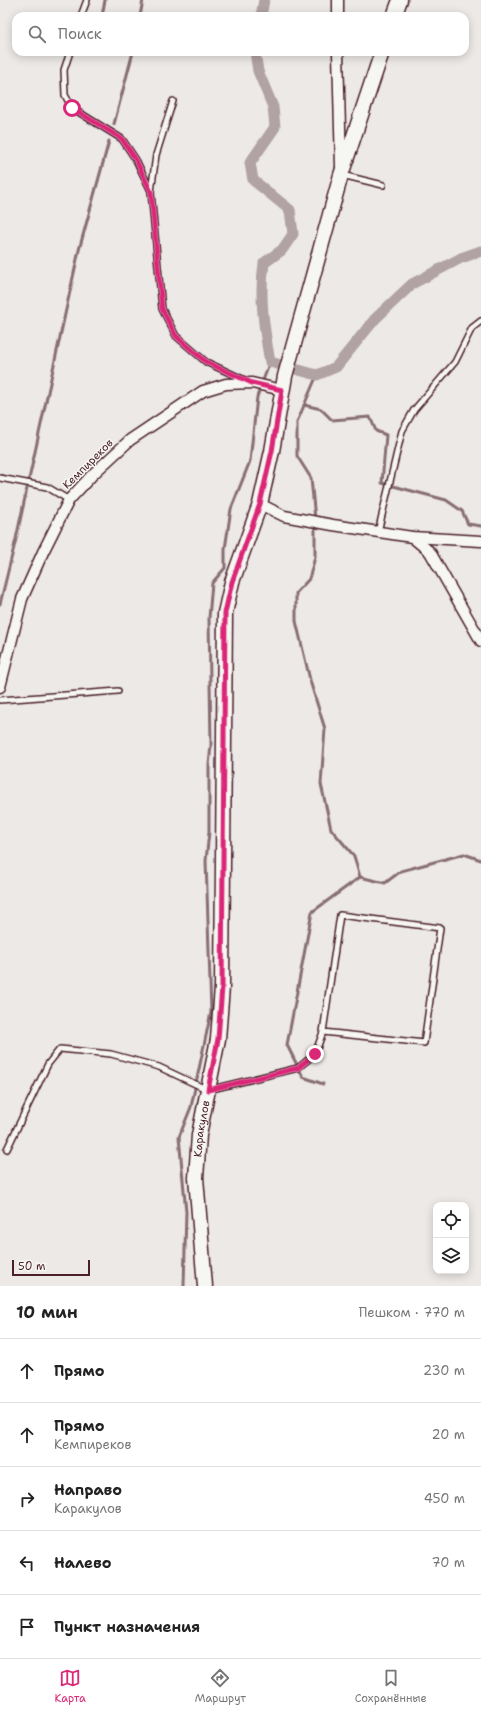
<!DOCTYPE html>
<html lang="ru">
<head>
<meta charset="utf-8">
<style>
  body { margin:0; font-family:"Shantell Sans",sans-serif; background:#f2f2f2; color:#222 }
  .controls { position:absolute; right:12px; bottom:12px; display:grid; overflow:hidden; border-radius:8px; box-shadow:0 2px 10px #0003 }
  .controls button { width:36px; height:36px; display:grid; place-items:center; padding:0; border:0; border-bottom:1px solid #e0e0e0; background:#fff; color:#222; font:20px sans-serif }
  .scale { position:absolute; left:12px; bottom:10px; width:78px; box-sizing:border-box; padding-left:4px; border:2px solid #4a1f2b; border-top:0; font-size:11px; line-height:14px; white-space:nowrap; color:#4a1f2b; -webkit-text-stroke:3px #f6f6f2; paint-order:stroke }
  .stop { position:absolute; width:12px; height:12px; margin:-9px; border:3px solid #db2777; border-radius:50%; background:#fff }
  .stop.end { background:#db2777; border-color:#fff; box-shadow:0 1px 4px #0008 }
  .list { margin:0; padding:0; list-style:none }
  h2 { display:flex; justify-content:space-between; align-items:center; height:52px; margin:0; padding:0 16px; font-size:17px }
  h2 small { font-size:13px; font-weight:400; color:#767676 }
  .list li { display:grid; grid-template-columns:26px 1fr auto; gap:12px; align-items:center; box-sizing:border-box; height:64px; padding:0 16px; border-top:1px solid #e0e0e0 }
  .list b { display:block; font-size:15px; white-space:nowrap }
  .list p { margin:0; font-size:13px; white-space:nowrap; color:#767676 }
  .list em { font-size:13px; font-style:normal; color:#767676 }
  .icon { flex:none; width:22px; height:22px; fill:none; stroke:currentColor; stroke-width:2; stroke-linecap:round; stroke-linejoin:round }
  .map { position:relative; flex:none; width:481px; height:1286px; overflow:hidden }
  .search { position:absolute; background:#fff; box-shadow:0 2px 10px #0003; left:12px; right:12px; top:12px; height:44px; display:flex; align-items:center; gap:10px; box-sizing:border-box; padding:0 14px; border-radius:12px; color:#767676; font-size:15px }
  .sheet { height:372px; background:#fff }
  nav { display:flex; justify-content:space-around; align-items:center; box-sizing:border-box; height:56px; border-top:1px solid #e0e0e0; background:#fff; font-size:11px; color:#767676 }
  nav a { display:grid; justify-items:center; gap:2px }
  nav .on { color:#db2777 }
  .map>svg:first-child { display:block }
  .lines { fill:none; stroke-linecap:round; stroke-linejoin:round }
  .stream { stroke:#886e73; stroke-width:3 }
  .canal { stroke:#b1a2a3; stroke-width:11 }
  .lane-casing { stroke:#4a1f2b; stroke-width:8 }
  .street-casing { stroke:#4a1f2b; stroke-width:13 }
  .secondary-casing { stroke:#4a1f2b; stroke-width:17 }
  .lane { stroke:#f6f6f2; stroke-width:5 }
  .street { stroke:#f6f6f2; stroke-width:10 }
  .secondary { stroke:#f6f6f2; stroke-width:14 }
  .route { stroke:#db2777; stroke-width:5 }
  .labels { text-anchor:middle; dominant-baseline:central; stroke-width:3; stroke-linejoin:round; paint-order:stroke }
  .street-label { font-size:11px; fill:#4a1f2b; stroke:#f6f6f2 }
</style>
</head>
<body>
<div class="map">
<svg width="481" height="1286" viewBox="0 0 481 1286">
  <rect width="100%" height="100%" fill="#ece9e6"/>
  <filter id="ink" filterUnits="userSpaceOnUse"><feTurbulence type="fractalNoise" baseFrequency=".025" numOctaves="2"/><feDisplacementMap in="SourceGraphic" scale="8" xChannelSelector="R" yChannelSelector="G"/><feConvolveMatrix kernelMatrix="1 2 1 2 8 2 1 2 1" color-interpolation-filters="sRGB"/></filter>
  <g filter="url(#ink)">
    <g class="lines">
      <g class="stream">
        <path d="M 102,16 L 105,0"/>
        <path d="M 140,16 L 143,0"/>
        <path d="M 114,124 L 133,52"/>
        <path d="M 262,383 L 270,362"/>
        <path d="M 304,405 L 321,409 L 332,420 L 370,417 L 376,431 L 386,435 L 382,483 L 446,500 L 462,511 L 468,524 L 481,526"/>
        <path d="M 315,519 L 311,478 L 297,456 L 297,422 L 317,375"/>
        <path d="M 315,525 L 315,557 L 309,579 L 296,593 L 296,621 L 311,684 L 325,729 L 321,784 L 331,829 L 354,856 L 360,877 L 312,912 L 287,1045 L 303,1077 L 323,1084"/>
        <path d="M 0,604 L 16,539 L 79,250 L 109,141"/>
        <path d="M 360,877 L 385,883 L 401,871 L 464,854 L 481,860"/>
        <path d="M 184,1286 L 186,1212 L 179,1137 L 191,1107 L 211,1012 L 206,861 L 209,832 L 209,765 L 211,745 L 209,618 L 212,583 L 225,568 L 225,549 L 231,509 L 250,461 L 257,397 L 260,388"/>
      </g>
      <g class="canal">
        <path d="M 261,16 L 264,0"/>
        <path d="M 255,52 L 258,71 L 273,107 L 275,127 L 250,163 L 253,180 L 290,210 L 293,234 L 282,250 L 264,263 C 259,296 264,329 270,362 L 317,375 L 336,367 L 375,319 L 412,284 L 461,258 L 481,251"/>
      </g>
      <defs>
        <g id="lane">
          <path d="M 81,16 L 87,0"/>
          <path d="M 70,52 L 64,70 L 65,95 L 72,108 L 122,139 L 136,160 L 151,191"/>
          <path d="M 173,101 L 156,155 L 151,192 L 162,309 L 176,336 L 206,362 L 247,381"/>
          <path d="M 342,175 L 383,185"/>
          <path d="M 0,478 L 47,487 L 69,500"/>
          <path d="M 378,532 L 402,431 L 414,410 L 455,362 L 472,328 L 481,321"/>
          <path d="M 0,700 L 118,691"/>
          <path d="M 7,1149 L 48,1064 L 60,1049 L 111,1054 L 159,1067 L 208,1090 L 298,1068 L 315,1054 L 323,1032 L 340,915 L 440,928 L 424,1043 L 323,1032"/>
        </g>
        <g id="street">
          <path d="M 338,0 L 338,16"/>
          <path d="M 338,52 L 341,167"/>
          <path d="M 260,504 L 284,516 L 333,525 L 412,537 L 481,541"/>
          <path d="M 412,537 L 430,552 L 481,641"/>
          <path d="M 0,687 L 22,599 L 43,552 L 69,500 L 93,474 L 130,440 L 203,391 L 226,384 L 252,383 L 282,390"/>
        </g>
        <g id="secondary">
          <path d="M 394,16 L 400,0"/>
          <path id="s1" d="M 205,1286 L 196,1178 L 199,1135 L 218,1039 L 222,987 L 225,613 L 232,582 L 260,504 L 272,451 L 285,376 L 341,175 L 382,52"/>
        </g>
      </defs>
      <use href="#lane" class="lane-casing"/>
      <use href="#street" class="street-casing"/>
      <use href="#secondary" class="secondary-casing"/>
      <use href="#lane" class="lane"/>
      <use href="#street" class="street"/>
      <use href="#secondary" class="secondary"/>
    </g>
  </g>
  <g class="lines" filter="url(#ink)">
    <path class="route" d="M 72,108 L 122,139 L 136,160 L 151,192 L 162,309 L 176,336 L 206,362 L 252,383 L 282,390 L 272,451 L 260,504 L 232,582 L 225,613 L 222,987 L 218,1039 L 208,1090 L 298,1068 L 315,1054"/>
  </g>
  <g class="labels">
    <g class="street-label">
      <text transform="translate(88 464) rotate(-45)">Кемпиреков</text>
      <text stroke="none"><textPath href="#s1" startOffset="158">Каракулов</textPath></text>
    </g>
  </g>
</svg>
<div class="controls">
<button><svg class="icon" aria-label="locate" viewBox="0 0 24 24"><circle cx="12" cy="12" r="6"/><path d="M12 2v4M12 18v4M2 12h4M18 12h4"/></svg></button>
<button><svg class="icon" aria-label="layers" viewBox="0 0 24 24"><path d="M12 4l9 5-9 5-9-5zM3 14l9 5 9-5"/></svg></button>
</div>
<div class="scale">50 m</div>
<div class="stop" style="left:72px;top:108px"></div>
<div class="stop end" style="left:315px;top:1054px"></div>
<div class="search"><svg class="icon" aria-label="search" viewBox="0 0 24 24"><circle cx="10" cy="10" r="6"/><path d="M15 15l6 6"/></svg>Поиск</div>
</div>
<section class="sheet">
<h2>10 мин<small>Пешком · 770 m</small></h2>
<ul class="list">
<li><svg class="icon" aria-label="ahead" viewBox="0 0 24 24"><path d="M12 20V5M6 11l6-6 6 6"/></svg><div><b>Прямо</b></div><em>230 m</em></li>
<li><svg class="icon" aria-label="ahead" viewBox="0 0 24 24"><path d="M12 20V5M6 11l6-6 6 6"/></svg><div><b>Прямо</b><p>Кемпиреков</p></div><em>20 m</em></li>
<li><svg class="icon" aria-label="right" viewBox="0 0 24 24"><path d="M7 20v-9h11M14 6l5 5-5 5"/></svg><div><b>Направо</b><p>Каракулов</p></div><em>450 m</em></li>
<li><svg class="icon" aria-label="left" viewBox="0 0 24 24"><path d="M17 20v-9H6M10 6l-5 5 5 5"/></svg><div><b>Налево</b></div><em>70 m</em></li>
<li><svg class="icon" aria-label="arrive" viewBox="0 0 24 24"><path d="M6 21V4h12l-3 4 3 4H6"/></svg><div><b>Пункт назначения</b></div></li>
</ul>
</section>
<nav>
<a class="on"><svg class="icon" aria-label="map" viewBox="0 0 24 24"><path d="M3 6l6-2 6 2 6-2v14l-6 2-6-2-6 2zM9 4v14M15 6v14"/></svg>Карта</a>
<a><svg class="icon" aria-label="directions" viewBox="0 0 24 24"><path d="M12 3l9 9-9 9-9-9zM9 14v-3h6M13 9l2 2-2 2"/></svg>Маршрут</a>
<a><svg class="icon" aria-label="saved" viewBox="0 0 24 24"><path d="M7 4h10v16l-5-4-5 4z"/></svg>Сохранённые</a>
</nav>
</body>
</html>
